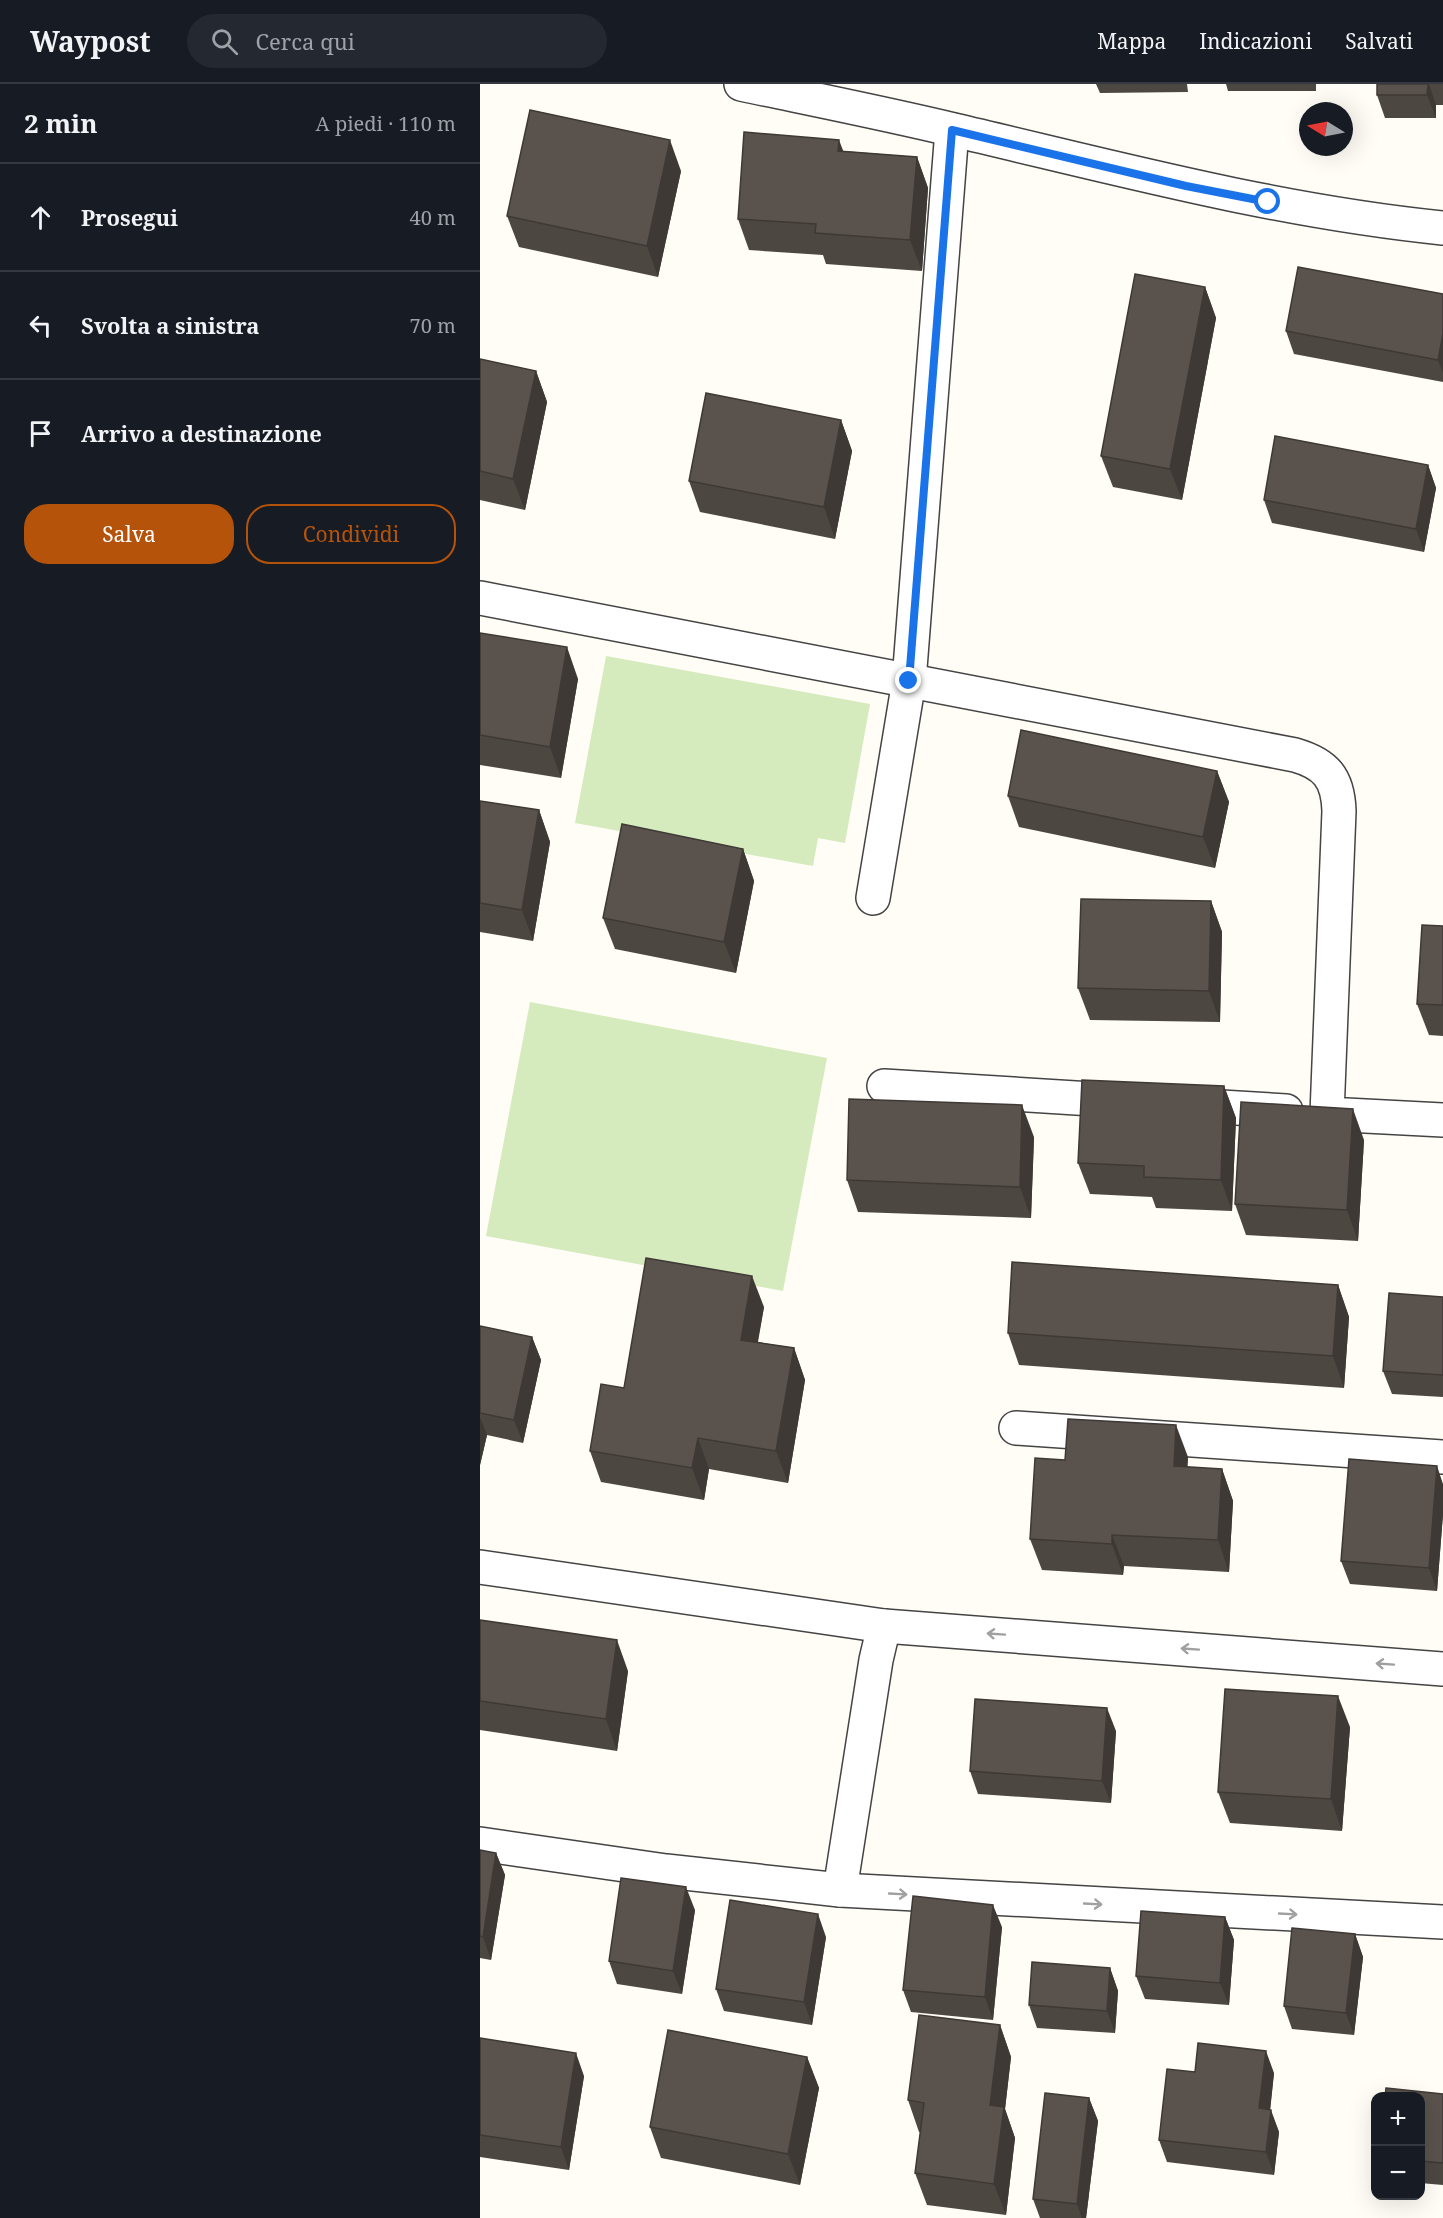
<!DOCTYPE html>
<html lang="it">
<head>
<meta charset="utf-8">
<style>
  body { margin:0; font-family:"Noto Serif",serif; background:#242831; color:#f1f3f6 }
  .controls { position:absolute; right:18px; bottom:18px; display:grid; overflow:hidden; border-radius:12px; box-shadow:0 6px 24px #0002 }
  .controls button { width:54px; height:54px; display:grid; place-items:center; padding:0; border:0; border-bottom:2px solid #363941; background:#171b24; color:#f1f3f6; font:30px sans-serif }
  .compass { position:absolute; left:819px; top:18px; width:54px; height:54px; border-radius:50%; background:#171b24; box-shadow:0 6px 24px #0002; rotate:280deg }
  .stop { position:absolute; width:18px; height:18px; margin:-14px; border:4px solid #1a73e8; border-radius:50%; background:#fff }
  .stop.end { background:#1a73e8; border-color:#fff; box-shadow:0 2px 6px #0008 }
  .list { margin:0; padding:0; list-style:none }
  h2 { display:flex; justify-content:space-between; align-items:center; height:78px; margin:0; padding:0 24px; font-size:26px }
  h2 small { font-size:20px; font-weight:400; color:#9ea1a6 }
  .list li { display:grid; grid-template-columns:39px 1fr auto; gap:18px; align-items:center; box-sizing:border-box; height:108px; padding:0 24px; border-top:2px solid #363941 }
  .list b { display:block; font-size:22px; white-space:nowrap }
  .list em { font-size:20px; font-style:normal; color:#9ea1a6 }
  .actions { display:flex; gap:12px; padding:18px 24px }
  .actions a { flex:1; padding:14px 0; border:2px solid #b45309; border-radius:24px; text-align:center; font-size:21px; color:#b45309 }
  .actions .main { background:#b45309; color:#fff }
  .icon { flex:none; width:33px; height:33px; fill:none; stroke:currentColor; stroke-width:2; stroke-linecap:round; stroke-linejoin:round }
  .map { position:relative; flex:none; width:963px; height:2134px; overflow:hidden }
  header { display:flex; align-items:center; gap:36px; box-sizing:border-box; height:84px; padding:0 30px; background:#171b24; border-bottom:2px solid #363941 }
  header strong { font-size:28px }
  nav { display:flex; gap:33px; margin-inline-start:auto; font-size:21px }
  .search { width:420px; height:54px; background:#242831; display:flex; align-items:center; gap:15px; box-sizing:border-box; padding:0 21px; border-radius:33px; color:#9ea1a6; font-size:22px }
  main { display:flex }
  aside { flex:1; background:#171b24 }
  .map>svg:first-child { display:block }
  .green { fill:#d5ebbd }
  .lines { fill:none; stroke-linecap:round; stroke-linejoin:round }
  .minor-casing { stroke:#444; stroke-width:36 }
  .minor { stroke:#fff; stroke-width:33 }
  .wall { fill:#4d4742 }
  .shaded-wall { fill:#3f3936 }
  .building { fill:#5a524d; stroke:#3f3936; stroke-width:1.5 }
  .oneway { stroke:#a0a0a0 }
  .route { stroke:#1a73e8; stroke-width:8 }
</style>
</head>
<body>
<header>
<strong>Waypost</strong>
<div class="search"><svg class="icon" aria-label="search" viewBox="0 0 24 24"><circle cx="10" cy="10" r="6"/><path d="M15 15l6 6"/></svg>Cerca qui</div>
<nav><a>Mappa</a><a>Indicazioni</a><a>Salvati</a></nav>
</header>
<main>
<aside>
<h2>2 min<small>A piedi · 110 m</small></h2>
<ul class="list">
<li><svg class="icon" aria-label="ahead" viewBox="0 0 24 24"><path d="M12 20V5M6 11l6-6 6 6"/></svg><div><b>Prosegui</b></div><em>40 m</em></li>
<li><svg class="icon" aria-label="left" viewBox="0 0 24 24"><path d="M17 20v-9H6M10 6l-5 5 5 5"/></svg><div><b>Svolta a sinistra</b></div><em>70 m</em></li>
<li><svg class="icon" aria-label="arrive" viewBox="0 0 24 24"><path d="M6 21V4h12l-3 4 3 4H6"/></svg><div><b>Arrivo a destinazione</b></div></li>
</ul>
<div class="actions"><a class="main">Salva</a><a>Condividi</a></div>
</aside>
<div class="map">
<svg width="963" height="2134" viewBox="0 0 963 2134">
  <rect width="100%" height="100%" fill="#fffdf5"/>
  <g class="green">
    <path d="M 126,572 L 390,620 L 365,759 L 338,754 L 333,782 L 95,739 Z"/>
    <path d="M 50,918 L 347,974 L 303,1207 L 6,1152 Z"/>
  </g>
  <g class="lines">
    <defs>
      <g id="minor">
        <path d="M 261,0 C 332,15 403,29 474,46 C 637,84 795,127 963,144"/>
        <path d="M 0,514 L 815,671 C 846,680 858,694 859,727 L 847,1030 L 963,1036"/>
        <path d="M 393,814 L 429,597 L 472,46"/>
        <path d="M 404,1002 L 644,1017"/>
        <path d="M 708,1021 L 806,1027"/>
        <path d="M 536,1344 L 963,1373"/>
        <path d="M 0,1483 L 404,1542 L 963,1585"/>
        <path d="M 0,1760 L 186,1787 L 360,1806 L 963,1838"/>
        <path d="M 360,1806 L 396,1576 L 404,1542"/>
      </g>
    </defs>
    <use href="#minor" class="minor-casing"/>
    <use href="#minor" class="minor"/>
  </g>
  <g class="wall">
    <path d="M 616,0 L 707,0 L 708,8 L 620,9 Z"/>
    <path d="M 746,0 L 836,0 L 836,7 L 748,7 Z"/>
    <path d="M 897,0 L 963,0 L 963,21 L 956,21 L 956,34 L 905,34 L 897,11 Z"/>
    <path d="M 364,67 L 437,73 L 448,104 L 442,187 L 346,180 L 343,171 L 269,166 L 258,135 Z"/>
    <path d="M 201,87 L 178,193 L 39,163 L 27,132 Z"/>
    <path d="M 725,203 L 736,234 L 702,416 L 633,403 L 621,372 Z"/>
    <path d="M 963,210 L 963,298 L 814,270 L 806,247 Z"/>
    <path d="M 0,275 L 56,287 L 67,318 L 45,426 L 0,416 Z"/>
    <path d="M 361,336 L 372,367 L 355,455 L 220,428 L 209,397 Z"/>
    <path d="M 948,381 L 956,404 L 944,468 L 792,439 L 784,416 Z"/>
    <path d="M 0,549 L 98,595 L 81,694 L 0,681 Z"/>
    <path d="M 737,687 L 749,718 L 735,784 L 539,743 L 528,712 Z"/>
    <path d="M 0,717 L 59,726 L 70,758 L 53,857 L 0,848 Z"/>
    <path d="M 263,765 L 274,797 L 256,889 L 135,865 L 123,834 Z"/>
    <path d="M 731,817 L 742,848 L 740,938 L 610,936 L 598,904 Z"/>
    <path d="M 963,842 L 963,952 L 949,951 L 937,920 Z"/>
    <path d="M 744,1002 L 756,1034 L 752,1127 L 676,1124 L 672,1113 L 610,1110 L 598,1079 Z"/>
    <path d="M 554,1053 L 551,1134 L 378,1128 L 367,1096 Z"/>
    <path d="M 884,1056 L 878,1157 L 766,1151 L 755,1120 Z"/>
    <path d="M 858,1201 L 869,1233 L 864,1304 L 539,1281 L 528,1249 Z"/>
    <path d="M 963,1213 L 963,1313 L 912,1310 L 903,1287 Z"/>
    <path d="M 284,1223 L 278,1258 L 314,1264 L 325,1296 L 308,1399 L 229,1385 L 224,1416 L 121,1398 L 110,1367 L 144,1304 Z"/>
    <path d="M 0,1242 L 52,1253 L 61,1276 L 43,1359 L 7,1351 L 0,1381 Z"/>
    <path d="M 708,1373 L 707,1383 L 742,1385 L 753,1417 L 749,1488 L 644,1482 L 643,1491 L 562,1486 L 550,1455 L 585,1376 Z"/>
    <path d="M 963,1400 L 963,1430 L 957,1507 L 870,1500 L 861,1477 Z"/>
    <path d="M 0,1536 L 148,1587 L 137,1667 L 0,1646 Z"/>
    <path d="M 870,1643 L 862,1747 L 750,1739 L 738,1708 Z"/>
    <path d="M 636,1647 L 631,1719 L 498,1710 L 490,1687 Z"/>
    <path d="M 0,1766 L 16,1769 L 25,1791 L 11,1876 L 0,1874 Z"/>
    <path d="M 215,1826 L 202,1910 L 137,1900 L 129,1877 Z"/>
    <path d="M 745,1833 L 754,1856 L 749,1921 L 665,1915 L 656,1892 Z"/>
    <path d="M 522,1843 L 513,1936 L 431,1928 L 423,1906 Z"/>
    <path d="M 875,1850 L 883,1873 L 874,1951 L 812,1945 L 804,1922 Z"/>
    <path d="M 346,1853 L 332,1941 L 244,1927 L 236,1905 Z"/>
    <path d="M 630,1884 L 638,1907 L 635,1949 L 557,1944 L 549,1921 Z"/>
    <path d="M 520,1941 L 531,1973 L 525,2025 L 535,2054 L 526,2131 L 447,2121 L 435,2089 L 441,2048 L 439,2048 L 428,2016 Z"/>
    <path d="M 0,1954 L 104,1992 L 89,2086 L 0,2073 Z"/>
    <path d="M 327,1973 L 339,2004 L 320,2101 L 181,2074 L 170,2043 Z"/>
    <path d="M 715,1988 L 794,1989 L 790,2025 L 799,2048 L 794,2091 L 687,2078 L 679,2056 Z"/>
    <path d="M 963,2010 L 963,2101 L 940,2099 L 940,2013 Z"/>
    <path d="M 609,2014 L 618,2037 L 606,2134 L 560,2134 L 553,2115 Z"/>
  </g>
  <g class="shaded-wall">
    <path d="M 948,0 L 949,0 L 956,21 L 956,34 L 947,11 Z"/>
    <path d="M 190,56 L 201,87 L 178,193 L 167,162 Z"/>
    <path d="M 359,56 L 371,87 L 358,67 Z"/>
    <path d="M 437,73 L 448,104 L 442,187 L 430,156 Z"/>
    <path d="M 725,203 L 736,234 L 702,416 L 690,385 Z"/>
    <path d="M 963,250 L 963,289 L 958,276 Z"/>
    <path d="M 56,287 L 67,318 L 45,426 L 33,395 Z"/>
    <path d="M 361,336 L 372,367 L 355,455 L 344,423 Z"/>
    <path d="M 948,381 L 956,404 L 944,468 L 936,445 Z"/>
    <path d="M 87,563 L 98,595 L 81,694 L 70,663 Z"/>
    <path d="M 737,687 L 749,718 L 735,784 L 723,753 Z"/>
    <path d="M 59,726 L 70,758 L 53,857 L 42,826 Z"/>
    <path d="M 263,765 L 274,797 L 256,889 L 244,858 Z"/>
    <path d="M 731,817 L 742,848 L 740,938 L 729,907 Z"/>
    <path d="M 744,1002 L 756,1034 L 752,1127 L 741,1096 Z"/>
    <path d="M 542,1021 L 554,1053 L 551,1134 L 540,1103 Z"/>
    <path d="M 873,1025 L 884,1056 L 878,1157 L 867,1126 Z"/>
    <path d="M 272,1192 L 284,1223 L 272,1287 L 261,1256 Z"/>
    <path d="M 858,1201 L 869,1233 L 864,1304 L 853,1272 Z"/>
    <path d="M 52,1253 L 61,1276 L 43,1359 L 34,1336 Z"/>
    <path d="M 314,1264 L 325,1296 L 308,1399 L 296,1367 Z"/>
    <path d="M 0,1333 L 7,1351 L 0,1381 Z"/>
    <path d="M 696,1341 L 708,1373 L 706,1414 L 694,1382 Z"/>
    <path d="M 218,1354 L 229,1385 L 224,1416 L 212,1384 Z"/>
    <path d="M 957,1382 L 963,1400 L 963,1430 L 957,1507 L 949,1484 Z"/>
    <path d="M 742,1385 L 753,1417 L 749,1488 L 738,1456 Z"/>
    <path d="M 632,1451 L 644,1482 L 643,1491 L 632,1460 Z"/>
    <path d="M 137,1556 L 148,1587 L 137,1667 L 126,1635 Z"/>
    <path d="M 858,1612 L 870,1643 L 862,1747 L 851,1715 Z"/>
    <path d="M 627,1624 L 636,1647 L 631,1719 L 622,1697 Z"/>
    <path d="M 16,1769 L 25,1791 L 11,1876 L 3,1853 Z"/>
    <path d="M 206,1803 L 215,1826 L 202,1910 L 193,1887 Z"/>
    <path d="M 513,1821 L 522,1843 L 513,1936 L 505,1913 Z"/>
    <path d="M 338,1830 L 346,1853 L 332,1941 L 324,1918 Z"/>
    <path d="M 745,1833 L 754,1856 L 749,1921 L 740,1899 Z"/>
    <path d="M 875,1850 L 883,1873 L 874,1951 L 866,1929 Z"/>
    <path d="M 630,1884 L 638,1907 L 635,1949 L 627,1927 Z"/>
    <path d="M 520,1941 L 531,1973 L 525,2025 L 535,2054 L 526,2131 L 514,2100 L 510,2021 Z"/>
    <path d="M 786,1967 L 794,1989 L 788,2047 L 779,2024 Z"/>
    <path d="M 96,1969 L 104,1992 L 89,2086 L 81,2063 Z"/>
    <path d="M 327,1973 L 339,2004 L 320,2101 L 308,2070 Z"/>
    <path d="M 609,2014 L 618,2037 L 606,2134 L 602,2134 L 597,2120 Z"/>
    <path d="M 791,2026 L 799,2048 L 794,2091 L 786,2068 Z"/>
  </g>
  <g class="building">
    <path d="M 897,0 L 948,0 L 947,11 L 897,11 Z"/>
    <path d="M 50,26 L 190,56 L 167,162 L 27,132 Z"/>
    <path d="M 264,48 L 359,56 L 358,67 L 437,73 L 430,156 L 335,149 L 336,140 L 258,135 Z"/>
    <path d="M 818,183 L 963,210 L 963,250 L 958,276 L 806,247 Z"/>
    <path d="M 655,190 L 725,203 L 690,385 L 621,372 Z"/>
    <path d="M 0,275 L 56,287 L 33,395 L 0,387 Z"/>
    <path d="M 226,309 L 361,336 L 344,423 L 209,397 Z"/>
    <path d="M 795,352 L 948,381 L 936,445 L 784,416 Z"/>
    <path d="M 0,549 L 87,563 L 70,663 L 0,651 Z"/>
    <path d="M 541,646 L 737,687 L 723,753 L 528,712 Z"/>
    <path d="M 0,717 L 59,726 L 42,826 L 0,819 Z"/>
    <path d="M 142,740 L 263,765 L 244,858 L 123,834 Z"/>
    <path d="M 601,815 L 731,817 L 729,907 L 598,904 Z"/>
    <path d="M 942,841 L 963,842 L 963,921 L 937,920 Z"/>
    <path d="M 602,996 L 744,1002 L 741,1096 L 664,1093 L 664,1082 L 598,1079 Z"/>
    <path d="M 369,1015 L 542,1021 L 540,1103 L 367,1096 Z"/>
    <path d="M 761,1018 L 873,1025 L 867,1126 L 755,1120 Z"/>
    <path d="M 166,1174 L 272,1192 L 261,1256 L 314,1264 L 296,1367 L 218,1354 L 212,1384 L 110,1367 L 121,1300 L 144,1304 Z"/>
    <path d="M 532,1178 L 858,1201 L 853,1272 L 528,1249 Z"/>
    <path d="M 909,1209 L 963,1213 L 963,1291 L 903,1287 Z"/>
    <path d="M 0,1242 L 52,1253 L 34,1336 L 0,1329 Z"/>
    <path d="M 588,1335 L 696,1341 L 694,1382 L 742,1385 L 738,1456 L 632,1451 L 632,1460 L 550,1455 L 555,1374 L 585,1376 Z"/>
    <path d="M 869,1375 L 957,1382 L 949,1484 L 861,1477 Z"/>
    <path d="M 0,1536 L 137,1556 L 126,1635 L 0,1617 Z"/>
    <path d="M 745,1605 L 858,1612 L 851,1715 L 738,1708 Z"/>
    <path d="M 495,1615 L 627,1624 L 622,1697 L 490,1687 Z"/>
    <path d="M 0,1766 L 16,1769 L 3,1853 L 0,1852 Z"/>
    <path d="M 141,1794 L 206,1803 L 193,1887 L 129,1877 Z"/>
    <path d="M 433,1812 L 513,1821 L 505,1913 L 423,1906 Z"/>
    <path d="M 250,1816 L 338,1830 L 324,1918 L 236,1905 Z"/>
    <path d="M 661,1827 L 745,1833 L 740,1899 L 656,1892 Z"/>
    <path d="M 812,1844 L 875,1850 L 866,1929 L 804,1922 Z"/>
    <path d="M 552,1878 L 630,1884 L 627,1927 L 549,1921 Z"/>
    <path d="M 439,1931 L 520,1941 L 510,2021 L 524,2023 L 514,2100 L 435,2089 L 444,2019 L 428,2016 Z"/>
    <path d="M 188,1946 L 327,1973 L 308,2070 L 170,2043 Z"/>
    <path d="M 0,1954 L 96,1969 L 81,2063 L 0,2051 Z"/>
    <path d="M 718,1959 L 786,1967 L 779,2024 L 791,2026 L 786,2068 L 679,2056 L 687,1985 L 715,1988 Z"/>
    <path d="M 906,2004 L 963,2010 L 963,2079 L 940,2077 L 940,2013 L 905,2013 Z"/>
    <path d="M 565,2009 L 609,2014 L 597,2120 L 553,2115 Z"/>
  </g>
  <defs><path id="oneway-shaft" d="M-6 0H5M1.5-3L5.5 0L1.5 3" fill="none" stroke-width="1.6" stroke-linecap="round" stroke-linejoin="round" transform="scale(1.5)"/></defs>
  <g class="oneway">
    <use href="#oneway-shaft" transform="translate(516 1550) rotate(-176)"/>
    <use href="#oneway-shaft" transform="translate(710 1565) rotate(-176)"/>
    <use href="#oneway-shaft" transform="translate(905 1580) rotate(-176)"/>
    <use href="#oneway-shaft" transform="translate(418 1810) rotate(3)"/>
    <use href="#oneway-shaft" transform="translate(613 1820) rotate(3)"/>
    <use href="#oneway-shaft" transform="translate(808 1830) rotate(3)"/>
  </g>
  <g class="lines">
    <path class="route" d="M 429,597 L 472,46 L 706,102 L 788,118"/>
  </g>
</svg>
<div class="controls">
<button>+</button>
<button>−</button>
</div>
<svg class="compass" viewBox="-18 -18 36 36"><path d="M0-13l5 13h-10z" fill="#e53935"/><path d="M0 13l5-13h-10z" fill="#9ea1a6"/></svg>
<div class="stop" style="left:788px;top:118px"></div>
<div class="stop end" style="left:429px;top:597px"></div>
</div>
</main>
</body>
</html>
